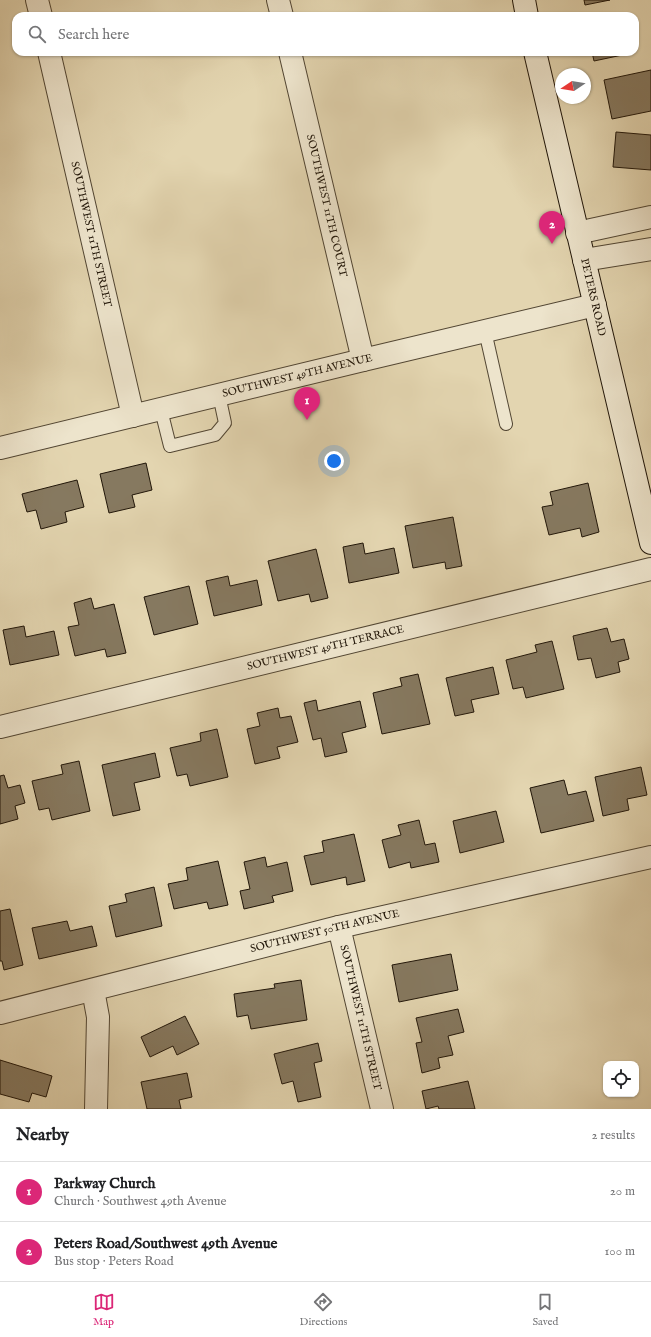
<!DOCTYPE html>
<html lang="en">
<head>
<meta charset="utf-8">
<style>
  body { margin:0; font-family:"IM FELL English",serif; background:#f6f6f6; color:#202124 }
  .controls { position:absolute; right:12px; bottom:12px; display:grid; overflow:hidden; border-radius:8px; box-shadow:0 1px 3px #0004 }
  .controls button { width:36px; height:36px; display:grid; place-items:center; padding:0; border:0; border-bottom:1px solid #e0e0e0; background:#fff; color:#202124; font:20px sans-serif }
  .compass { position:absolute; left:555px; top:68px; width:36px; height:36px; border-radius:50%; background:#fff; box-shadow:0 1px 3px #0004; rotate:258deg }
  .you { position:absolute; left:334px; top:461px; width:14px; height:14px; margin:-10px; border:3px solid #fff; border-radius:50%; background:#1a73e8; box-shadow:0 0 0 6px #1a73e833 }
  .badge { display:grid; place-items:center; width:26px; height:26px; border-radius:50%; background:#db2777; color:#fff; font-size:13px; font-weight:700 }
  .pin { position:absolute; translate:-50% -33px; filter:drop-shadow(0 1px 2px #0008) }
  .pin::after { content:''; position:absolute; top:21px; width:14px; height:12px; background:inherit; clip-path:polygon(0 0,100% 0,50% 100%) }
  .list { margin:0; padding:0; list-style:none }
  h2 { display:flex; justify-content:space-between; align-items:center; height:52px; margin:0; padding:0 16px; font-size:17px }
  h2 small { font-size:13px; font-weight:400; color:#757577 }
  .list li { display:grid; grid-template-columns:26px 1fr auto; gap:12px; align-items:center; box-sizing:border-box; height:60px; padding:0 16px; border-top:1px solid #e0e0e0 }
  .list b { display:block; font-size:15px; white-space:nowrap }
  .list p { margin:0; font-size:13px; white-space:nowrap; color:#757577 }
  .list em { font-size:13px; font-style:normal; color:#757577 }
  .icon { flex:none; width:22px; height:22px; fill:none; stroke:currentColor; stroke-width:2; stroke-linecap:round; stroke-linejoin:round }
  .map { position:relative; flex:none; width:651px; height:1109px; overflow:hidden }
  .search { position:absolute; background:#fff; box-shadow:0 1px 3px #0004; left:12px; right:12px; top:12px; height:44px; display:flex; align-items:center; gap:10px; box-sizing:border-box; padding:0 14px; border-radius:12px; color:#757577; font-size:15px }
  .sheet { height:172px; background:#fff }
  nav { display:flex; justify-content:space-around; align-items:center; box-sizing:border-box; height:56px; border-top:1px solid #e0e0e0; background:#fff; font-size:11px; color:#757577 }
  nav a { display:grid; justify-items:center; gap:2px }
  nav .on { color:#db2777 }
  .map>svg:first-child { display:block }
  .building { fill:#867960; stroke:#211609 }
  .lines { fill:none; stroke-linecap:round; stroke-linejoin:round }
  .service-casing { stroke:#524633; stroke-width:14 }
  .minor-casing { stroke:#524633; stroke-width:24 }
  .secondary-casing { stroke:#211609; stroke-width:24 }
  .service { stroke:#ede4cc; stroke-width:12 }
  .minor { stroke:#ede4cc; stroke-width:22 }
  .secondary { stroke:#ede4cc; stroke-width:22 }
  .labels { text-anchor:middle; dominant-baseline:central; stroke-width:4; stroke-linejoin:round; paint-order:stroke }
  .street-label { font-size:11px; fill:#211609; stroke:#ede4cc }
</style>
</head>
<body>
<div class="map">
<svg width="651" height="1109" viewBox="0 0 651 1109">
  <rect width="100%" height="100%" fill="#e3d5b0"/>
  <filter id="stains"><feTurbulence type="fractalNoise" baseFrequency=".005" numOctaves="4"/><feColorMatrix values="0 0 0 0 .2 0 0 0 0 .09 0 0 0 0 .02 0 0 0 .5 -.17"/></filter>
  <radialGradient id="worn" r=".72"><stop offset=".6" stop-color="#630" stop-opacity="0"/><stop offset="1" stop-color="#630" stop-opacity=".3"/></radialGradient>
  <g class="building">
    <path d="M 584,0 L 610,0 L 585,5 Z"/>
    <path d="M 592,52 L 627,52 L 627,54 L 594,61 Z"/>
    <path d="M 651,70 L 651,111 L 612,119 L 604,80 Z"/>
    <path d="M 616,132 L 651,135 L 651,170 L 613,167 Z"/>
    <path d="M 146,463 L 152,490 L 132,495 L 135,507 L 109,513 L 100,474 Z"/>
    <path d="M 77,480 L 84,507 L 65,512 L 67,522 L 41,529 L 36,510 L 27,512 L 22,494 Z"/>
    <path d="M 588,483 L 599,532 L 582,537 L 580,528 L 549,535 L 542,507 L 553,505 L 550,492 Z"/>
    <path d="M 453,517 L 462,566 L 446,569 L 445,562 L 413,568 L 405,526 Z"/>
    <path d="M 363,543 L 365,554 L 394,548 L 399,573 L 349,583 L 343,547 Z"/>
    <path d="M 316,549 L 328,598 L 311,602 L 309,594 L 278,601 L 268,561 Z"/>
    <path d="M 228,576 L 230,586 L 257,580 L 262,605 L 214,616 L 206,581 Z"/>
    <path d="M 189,586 L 198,624 L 154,635 L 144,597 Z"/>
    <path d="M 91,598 L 94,609 L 114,604 L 126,653 L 107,657 L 105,649 L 75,656 L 68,627 L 79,625 L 74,603 Z"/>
    <path d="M 24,626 L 26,637 L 54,631 L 59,655 L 10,665 L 3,630 Z"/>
    <path d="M 607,628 L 611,642 L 624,639 L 629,659 L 618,662 L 620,672 L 596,678 L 591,658 L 578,660 L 573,636 Z"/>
    <path d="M 552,641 L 564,689 L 526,698 L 523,687 L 513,689 L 506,660 L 537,652 L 535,645 Z"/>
    <path d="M 493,667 L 499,694 L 471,700 L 474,712 L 455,716 L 446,678 Z"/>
    <path d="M 418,674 L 430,724 L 382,734 L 373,693 L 402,686 L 400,678 Z"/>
    <path d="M 316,700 L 318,711 L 360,701 L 366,727 L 342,733 L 347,752 L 325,757 L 321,738 L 313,740 L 304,703 Z"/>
    <path d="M 278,708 L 280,718 L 291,716 L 298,742 L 277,747 L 280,758 L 255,764 L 247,729 L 260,726 L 257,713 Z"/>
    <path d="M 217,729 L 228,777 L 190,786 L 187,774 L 177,776 L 170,748 L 201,741 L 200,733 Z"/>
    <path d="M 155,753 L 160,777 L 134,783 L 140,810 L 113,816 L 102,765 Z"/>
    <path d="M 79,761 L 90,811 L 52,820 L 49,808 L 39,810 L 32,781 L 63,774 L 61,765 Z"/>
    <path d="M 641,767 L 647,795 L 627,799 L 629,810 L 603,816 L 595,777 Z"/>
    <path d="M 4,775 L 8,788 L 20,785 L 25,803 L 15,806 L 18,819 L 0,824 L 0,776 Z"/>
    <path d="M 564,780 L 568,795 L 586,791 L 594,821 L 541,833 L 530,788 Z"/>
    <path d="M 496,811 L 504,842 L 460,853 L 453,821 Z"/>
    <path d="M 419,820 L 425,845 L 435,843 L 439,862 L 411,868 L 410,862 L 389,868 L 382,840 L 401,835 L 398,825 Z"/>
    <path d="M 354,834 L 365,881 L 347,885 L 346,877 L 311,885 L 304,856 L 324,852 L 322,841 Z"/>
    <path d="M 265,857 L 267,867 L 287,862 L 293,891 L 272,896 L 274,902 L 244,909 L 240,891 L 250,889 L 244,862 Z"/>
    <path d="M 218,861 L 228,905 L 209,909 L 207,902 L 174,909 L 168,884 L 188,880 L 186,868 Z"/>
    <path d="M 154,887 L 162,926 L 116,937 L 109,906 L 127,902 L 125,894 Z"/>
    <path d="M 10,909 L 23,965 L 4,970 L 2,961 L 0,961 L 0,911 Z"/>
    <path d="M 67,921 L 70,931 L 92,926 L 97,946 L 39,959 L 32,928 Z"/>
    <path d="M 451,954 L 458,990 L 399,1002 L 392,965 Z"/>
    <path d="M 301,980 L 307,1020 L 251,1029 L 248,1015 L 237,1017 L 234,994 L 275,988 L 274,984 Z"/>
    <path d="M 458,1009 L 464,1032 L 448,1036 L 453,1055 L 438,1058 L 440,1068 L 422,1073 L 416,1043 L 422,1042 L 416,1018 Z"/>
    <path d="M 185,1016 L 199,1044 L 177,1055 L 173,1046 L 150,1057 L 141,1037 Z"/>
    <path d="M 318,1043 L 322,1061 L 314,1063 L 321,1097 L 298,1102 L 293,1081 L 282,1084 L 274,1054 Z"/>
    <path d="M 0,1060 L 52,1076 L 46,1097 L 32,1093 L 29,1102 L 0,1094 Z"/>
    <path d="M 187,1073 L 192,1097 L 179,1100 L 181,1109 L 147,1109 L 141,1082 Z"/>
    <path d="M 468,1081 L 475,1109 L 439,1109 L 438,1106 L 426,1109 L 422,1091 Z"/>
  </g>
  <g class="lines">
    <defs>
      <g id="service">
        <path d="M 485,331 L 506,424"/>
        <path d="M 161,410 L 170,446 L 215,435 L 225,423 L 219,395"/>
      </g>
      <g id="minor">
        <path d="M 37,0 L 41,16"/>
        <path d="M 278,0 L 282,16"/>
        <path id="s1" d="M 49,52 L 133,416"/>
        <path id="s2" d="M 290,52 L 363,360"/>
        <path d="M 577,233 L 651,217"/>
        <path d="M 584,260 L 651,249"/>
        <path id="s3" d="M 0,448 L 363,360 L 595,305"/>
        <path id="s4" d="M 0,727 L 651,569"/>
        <path id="s5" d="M 339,927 L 382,1109"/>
        <path d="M 93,990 L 98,1017 L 96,1109"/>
        <path id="s6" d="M 0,1013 L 339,927 L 651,857"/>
      </g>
      <g id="secondary">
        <path d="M 524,0 L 527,16"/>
        <path id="s7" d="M 535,52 L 651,543"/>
      </g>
    </defs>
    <use href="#service" class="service-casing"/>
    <use href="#minor" class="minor-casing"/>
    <use href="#secondary" class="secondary-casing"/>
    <use href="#service" class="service"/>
    <use href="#minor" class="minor"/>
    <use href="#secondary" class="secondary"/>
  </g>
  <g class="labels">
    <g class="street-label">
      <text stroke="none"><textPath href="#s2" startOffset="158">SOUTHWEST 11TH COURT</textPath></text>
      <text stroke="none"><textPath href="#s1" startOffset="187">SOUTHWEST 11TH STREET</textPath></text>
      <text stroke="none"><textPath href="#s7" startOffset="252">PETERS ROAD</textPath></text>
      <text stroke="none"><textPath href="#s3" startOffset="306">SOUTHWEST 49TH AVENUE</textPath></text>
      <text stroke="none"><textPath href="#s4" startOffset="335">SOUTHWEST 49TH TERRACE</textPath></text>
      <text stroke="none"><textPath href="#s6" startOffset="335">SOUTHWEST 50TH AVENUE</textPath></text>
      <text stroke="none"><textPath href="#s5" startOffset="93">SOUTHWEST 11TH STREET</textPath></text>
    </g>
  </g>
  <rect width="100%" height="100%" filter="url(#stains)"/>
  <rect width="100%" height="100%" fill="url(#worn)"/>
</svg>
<div class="controls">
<button><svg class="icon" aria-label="locate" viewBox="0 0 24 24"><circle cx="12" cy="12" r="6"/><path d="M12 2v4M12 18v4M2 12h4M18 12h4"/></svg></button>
</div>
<svg class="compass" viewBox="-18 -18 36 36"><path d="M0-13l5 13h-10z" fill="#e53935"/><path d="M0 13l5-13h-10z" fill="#757577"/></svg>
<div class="you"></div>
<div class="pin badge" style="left:307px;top:420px">1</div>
<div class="pin badge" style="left:552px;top:244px">2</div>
<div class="search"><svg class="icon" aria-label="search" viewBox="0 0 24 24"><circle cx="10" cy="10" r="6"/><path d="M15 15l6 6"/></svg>Search here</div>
</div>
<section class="sheet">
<h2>Nearby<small>2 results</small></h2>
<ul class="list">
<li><span class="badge">1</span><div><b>Parkway Church</b><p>Church · Southwest 49th Avenue</p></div><em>20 m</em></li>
<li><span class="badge">2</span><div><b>Peters Road/Southwest 49th Avenue</b><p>Bus stop · Peters Road</p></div><em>100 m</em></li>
</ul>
</section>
<nav>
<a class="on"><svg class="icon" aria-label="map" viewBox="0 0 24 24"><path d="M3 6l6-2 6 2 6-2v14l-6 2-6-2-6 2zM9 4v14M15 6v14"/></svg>Map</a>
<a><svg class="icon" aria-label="directions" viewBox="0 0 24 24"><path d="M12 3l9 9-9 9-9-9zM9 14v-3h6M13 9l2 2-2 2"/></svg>Directions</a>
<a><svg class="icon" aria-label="saved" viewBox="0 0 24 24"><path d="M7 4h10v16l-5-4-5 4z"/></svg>Saved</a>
</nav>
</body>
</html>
